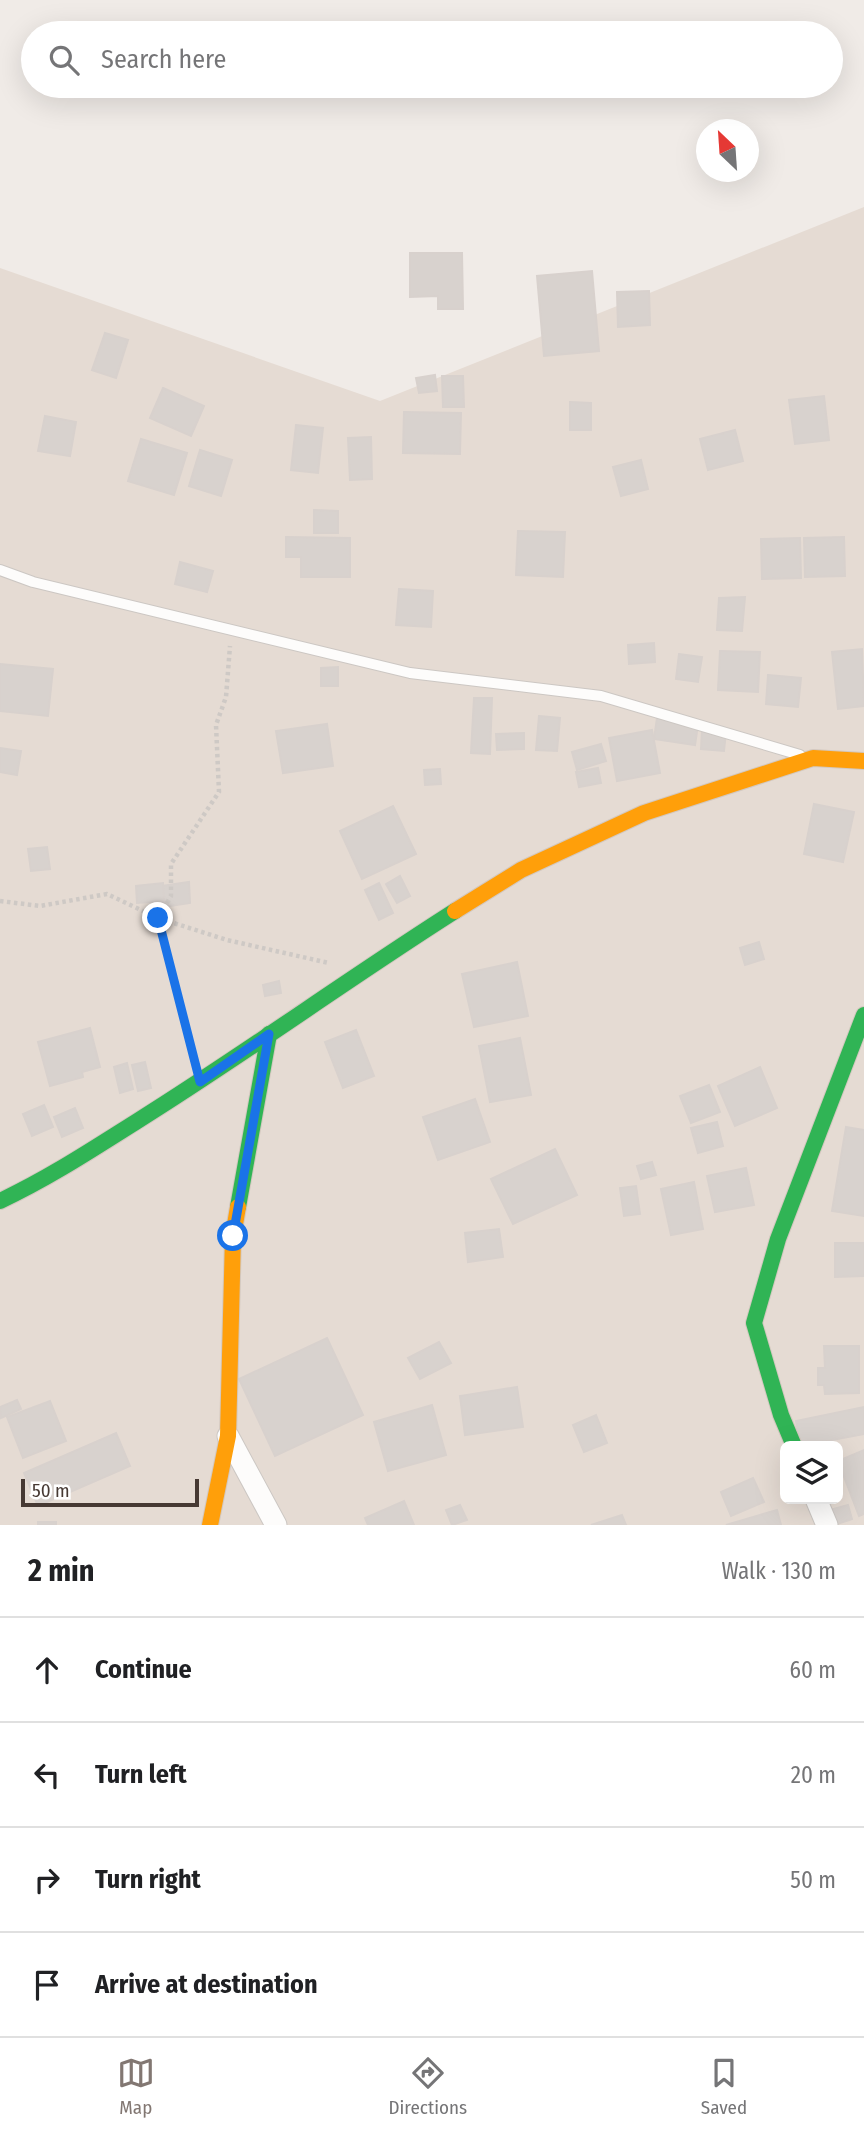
<!DOCTYPE html>
<html lang="en">
<head>
<meta charset="utf-8">
<style>
  body { margin:0; font-family:"Fira Sans Condensed",sans-serif; background:#f6f6f6; color:#202124 }
  .controls { position:absolute; right:21px; bottom:21px; display:grid; overflow:hidden; border-radius:10px; box-shadow:0 7px 28px #0002 }
  .controls button { width:63px; height:63px; display:grid; place-items:center; padding:0; border:0; border-bottom:2px solid #e0e0e0; background:#fff; color:#202124; font:35px sans-serif }
  .compass { position:absolute; left:696px; top:119px; width:63px; height:63px; border-radius:50%; background:#fff; box-shadow:0 7px 28px #0002; rotate:335deg }
  .scale { position:absolute; left:21px; bottom:18px; width:178px; box-sizing:border-box; padding-left:7px; border:4px solid #463933; border-top:0; font-size:19px; line-height:24px; white-space:nowrap; color:#463933; -webkit-text-stroke:5px #fff; paint-order:stroke }
  .stop { position:absolute; width:21px; height:21px; margin:-16px; border:5px solid #1a73e8; border-radius:50%; background:#fff }
  .stop.end { background:#1a73e8; border-color:#fff; box-shadow:0 2px 7px #0008 }
  .list { margin:0; padding:0; list-style:none }
  h2 { display:flex; justify-content:space-between; align-items:center; height:91px; margin:0; padding:0 28px; font-size:30px }
  h2 small { font-size:23px; font-weight:400; color:#757577 }
  .list li { display:grid; grid-template-columns:46px 1fr auto; gap:21px; align-items:center; box-sizing:border-box; height:105px; padding:0 28px; border-top:2px solid #e0e0e0 }
  .list b { display:block; font-size:26px; white-space:nowrap }
  .list em { font-size:23px; font-style:normal; color:#757577 }
  .icon { flex:none; width:38px; height:38px; fill:none; stroke:currentColor; stroke-width:2; stroke-linecap:round; stroke-linejoin:round }
  .map { position:relative; flex:none; width:864px; height:1525px; overflow:hidden }
  .search { position:absolute; background:#fff; box-shadow:0 7px 28px #0002; left:21px; right:21px; top:21px; height:77px; display:flex; align-items:center; gap:18px; box-sizing:border-box; padding:0 24px; border-radius:38px; color:#757577; font-size:26px }
  .sheet { height:511px; background:#fff }
  nav { display:flex; justify-content:space-around; align-items:center; box-sizing:border-box; height:98px; border-top:2px solid #e0e0e0; background:#fff; font-size:19px; color:#757577 }
  nav a { display:grid; justify-items:center; gap:4px }
  nav .on { color:#827772 }
  .map>svg:first-child { display:block }
  .residential { fill:#e5dbd3; fill-rule:evenodd }
  .building { fill:#d8d2ce; stroke:#d8d1cd; stroke-width:2 }
  .lines { fill:none; stroke-linecap:round; stroke-linejoin:round }
  .lane-casing { stroke:#ccc7c3; stroke-width:12 }
  .street-casing { stroke:#ccc7c3; stroke-width:23 }
  .fast-casing { stroke:#d3c8bf; stroke-width:18 }
  .slow-casing { stroke:#d3c8bf; stroke-width:18 }
  .path { stroke:#cec9c5; stroke-width:4.5; stroke-dasharray:3.5 3.5; stroke-linecap:butt }
  .lane { stroke:#fdfcfb; stroke-width:10 }
  .street { stroke:#fdfcfb; stroke-width:21 }
  .fast { stroke:#30b455; stroke-width:16 }
  .slow { stroke:#ff9f0a; stroke-width:16 }
  .route { stroke:#1a73e8; stroke-width:9 }
</style>
</head>
<body>
<div class="map">
<svg width="864" height="1525" viewBox="0 0 864 1525">
  <rect width="100%" height="100%" fill="#f0ebe7"/>
  <path class="residential" d="M 864,207 L 864,1525 L 0,1525 L 0,268 L 380,401 ZM 785,1446 L 838,1446 L 838,1499 L 785,1499 Z"/>
  <g class="building">
    <path d="M 410,253 L 462,253 L 463,309 L 438,309 L 438,296 L 410,297 Z"/>
    <path d="M 592,271 L 599,351 L 544,356 L 537,276 Z"/>
    <path d="M 649,291 L 650,325 L 618,327 L 617,292 Z"/>
    <path d="M 105,333 L 128,340 L 116,378 L 92,370 Z"/>
    <path d="M 435,375 L 437,391 L 419,393 L 416,378 Z"/>
    <path d="M 442,376 L 463,376 L 464,407 L 443,407 Z"/>
    <path d="M 163,388 L 204,406 L 191,436 L 150,418 Z"/>
    <path d="M 824,396 L 829,440 L 795,444 L 789,400 Z"/>
    <path d="M 570,402 L 591,403 L 591,430 L 570,430 Z"/>
    <path d="M 404,412 L 461,413 L 460,454 L 403,453 Z"/>
    <path d="M 45,416 L 76,422 L 70,456 L 38,451 Z"/>
    <path d="M 296,425 L 323,428 L 318,473 L 291,470 Z"/>
    <path d="M 735,430 L 743,461 L 708,470 L 700,439 Z"/>
    <path d="M 371,437 L 372,479 L 350,480 L 348,438 Z"/>
    <path d="M 141,439 L 187,453 L 174,495 L 128,481 Z"/>
    <path d="M 200,450 L 232,460 L 221,496 L 189,486 Z"/>
    <path d="M 641,460 L 648,489 L 621,496 L 613,467 Z"/>
    <path d="M 314,510 L 338,511 L 338,533 L 314,533 Z"/>
    <path d="M 518,531 L 565,532 L 563,577 L 516,575 Z"/>
    <path d="M 286,537 L 350,538 L 350,577 L 301,577 L 301,557 L 286,557 Z"/>
    <path d="M 844,537 L 845,576 L 805,577 L 804,538 Z"/>
    <path d="M 800,538 L 801,578 L 762,579 L 761,539 Z"/>
    <path d="M 180,562 L 213,571 L 207,592 L 175,584 Z"/>
    <path d="M 399,589 L 433,591 L 431,627 L 396,625 Z"/>
    <path d="M 745,597 L 742,631 L 717,630 L 719,598 Z"/>
    <path d="M 654,643 L 655,662 L 629,664 L 628,645 Z"/>
    <path d="M 862,649 L 864,706 L 838,709 L 832,652 Z"/>
    <path d="M 720,651 L 760,652 L 758,692 L 718,690 Z"/>
    <path d="M 679,654 L 702,657 L 698,682 L 676,679 Z"/>
    <path d="M 0,664 L 53,669 L 48,716 L 0,711 Z"/>
    <path d="M 338,667 L 338,686 L 321,686 L 321,668 Z"/>
    <path d="M 768,675 L 801,678 L 798,707 L 766,704 Z"/>
    <path d="M 474,698 L 492,698 L 490,754 L 471,753 Z"/>
    <path d="M 539,716 L 560,718 L 557,751 L 536,750 Z"/>
    <path d="M 657,718 L 698,725 L 695,745 L 654,739 Z"/>
    <path d="M 327,724 L 333,766 L 283,773 L 276,731 Z"/>
    <path d="M 652,730 L 660,773 L 617,781 L 609,738 Z"/>
    <path d="M 702,730 L 726,732 L 724,751 L 701,749 Z"/>
    <path d="M 524,733 L 524,749 L 497,750 L 496,734 Z"/>
    <path d="M 601,744 L 606,761 L 577,770 L 572,752 Z"/>
    <path d="M 0,748 L 21,751 L 17,775 L 0,772 Z"/>
    <path d="M 598,768 L 601,783 L 579,787 L 576,772 Z"/>
    <path d="M 440,769 L 441,784 L 425,785 L 424,770 Z"/>
    <path d="M 814,804 L 854,812 L 843,862 L 804,854 Z"/>
    <path d="M 393,806 L 416,854 L 362,879 L 340,831 Z"/>
    <path d="M 47,847 L 50,869 L 31,871 L 28,849 Z"/>
    <path d="M 400,876 L 410,896 L 397,903 L 386,884 Z"/>
    <path d="M 189,882 L 190,903 L 163,907 L 161,886 Z"/>
    <path d="M 163,883 L 164,901 L 137,903 L 136,886 Z"/>
    <path d="M 379,883 L 393,913 L 379,920 L 365,890 Z"/>
    <path d="M 759,942 L 764,959 L 745,965 L 740,948 Z"/>
    <path d="M 517,962 L 528,1016 L 474,1027 L 462,974 Z"/>
    <path d="M 279,981 L 281,993 L 265,996 L 263,985 Z"/>
    <path d="M 90,1028 L 100,1067 L 82,1072 L 83,1077 L 50,1086 L 38,1042 Z"/>
    <path d="M 356,1030 L 374,1076 L 343,1088 L 325,1042 Z"/>
    <path d="M 520,1038 L 531,1095 L 490,1102 L 479,1046 Z"/>
    <path d="M 145,1062 L 151,1088 L 138,1091 L 132,1065 Z"/>
    <path d="M 127,1063 L 133,1089 L 120,1093 L 114,1067 Z"/>
    <path d="M 760,1067 L 777,1108 L 735,1126 L 718,1086 Z"/>
    <path d="M 709,1085 L 720,1112 L 691,1123 L 680,1096 Z"/>
    <path d="M 475,1099 L 490,1142 L 438,1160 L 423,1117 Z"/>
    <path d="M 44,1105 L 53,1127 L 32,1136 L 23,1114 Z"/>
    <path d="M 75,1108 L 83,1128 L 62,1137 L 54,1117 Z"/>
    <path d="M 717,1122 L 723,1146 L 698,1153 L 691,1128 Z"/>
    <path d="M 846,1127 L 864,1130 L 864,1216 L 832,1211 Z"/>
    <path d="M 555,1149 L 577,1195 L 513,1224 L 491,1179 Z"/>
    <path d="M 652,1162 L 656,1175 L 641,1179 L 637,1166 Z"/>
    <path d="M 746,1168 L 754,1205 L 715,1212 L 707,1176 Z"/>
    <path d="M 694,1182 L 703,1229 L 671,1235 L 661,1189 Z"/>
    <path d="M 636,1186 L 640,1214 L 624,1216 L 620,1188 Z"/>
    <path d="M 499,1229 L 503,1257 L 468,1262 L 465,1233 Z"/>
    <path d="M 835,1243 L 864,1243 L 864,1276 L 835,1277 Z"/>
    <path d="M 327,1338 L 363,1415 L 275,1456 L 239,1379 Z"/>
    <path d="M 439,1342 L 451,1363 L 420,1379 L 408,1358 Z"/>
    <path d="M 824,1346 L 859,1346 L 859,1393 L 825,1394 L 824,1385 L 818,1385 L 818,1368 L 825,1368 Z"/>
    <path d="M 517,1387 L 523,1427 L 465,1435 L 460,1396 Z"/>
    <path d="M 17,1400 L 21,1409 L 1,1418 L 0,1407 Z"/>
    <path d="M 50,1401 L 66,1441 L 23,1458 L 7,1417 Z"/>
    <path d="M 432,1405 L 446,1455 L 388,1471 L 374,1422 Z"/>
    <path d="M 864,1407 L 864,1434 L 800,1446 L 796,1421 Z"/>
    <path d="M 596,1415 L 607,1443 L 584,1452 L 573,1425 Z"/>
    <path d="M 116,1433 L 130,1466 L 38,1506 L 24,1473 Z"/>
    <path d="M 864,1450 L 864,1514 L 859,1516 L 838,1461 Z"/>
    <path d="M 753,1478 L 764,1502 L 731,1516 L 721,1492 Z"/>
    <path d="M 404,1501 L 414,1525 L 368,1525 L 365,1518 Z"/>
    <path d="M 460,1505 L 467,1520 L 452,1525 L 446,1510 Z"/>
    <path d="M 848,1505 L 852,1519 L 834,1525 L 830,1510 Z"/>
    <path d="M 777,1510 L 781,1525 L 726,1525 Z"/>
    <path d="M 622,1515 L 626,1525 L 591,1525 Z"/>
    <rect x="38" y="1522" width="18" height="3"/>
  </g>
  <g class="lines">
    <defs>
      <path id="lane" d="M 0,570 L 33,582 L 410,673 L 601,696 L 800,755"/>
      <g id="street">
        <path d="M 228,1436 L 276,1525"/>
        <path d="M 816,1499 L 827,1525"/>
      </g>
      <g id="fast">
        <path d="M 0,1201 C 49,1178 93,1149 139,1120 C 246,1053 348,979 455,911"/>
        <path d="M 238,1207 L 269,1034"/>
        <path d="M 794,1446 L 781,1415 L 754,1323 L 778,1239 L 864,1015"/>
      </g>
      <g id="slow">
        <path d="M 455,911 L 521,870 L 644,813 L 813,758 L 864,761"/>
        <path d="M 210,1525 L 228,1436 L 233,1236 L 238,1207"/>
      </g>
    </defs>
    <use href="#lane" class="lane-casing"/>
    <use href="#street" class="street-casing"/>
    <use href="#fast" class="fast-casing"/>
    <use href="#slow" class="slow-casing"/>
    <g class="path">
      <path d="M 0,901 L 40,906 L 107,894 L 158,918 L 227,940 L 329,963"/>
      <path d="M 193,1057 L 158,918 L 171,896 L 171,864 L 219,792 L 216,725 L 226,697 L 230,646"/>
    </g>
    <use href="#lane" class="lane"/>
    <use href="#street" class="street"/>
    <use href="#fast" class="fast"/>
    <use href="#slow" class="slow"/>
  </g>
  <g class="lines">
    <path class="route" d="M 158,918 L 200,1082 L 269,1034 L 233,1236"/>
  </g>
</svg>
<div class="controls">
<button><svg class="icon" aria-label="layers" viewBox="0 0 24 24"><path d="M12 4l9 5-9 5-9-5zM3 14l9 5 9-5"/></svg></button>
</div>
<svg class="compass" viewBox="-18 -18 36 36"><path d="M0-13l5 13h-10z" fill="#e53935"/><path d="M0 13l5-13h-10z" fill="#757577"/></svg>
<div class="scale">50 m</div>
<div class="stop" style="left:233px;top:1236px"></div>
<div class="stop end" style="left:158px;top:918px"></div>
<div class="search"><svg class="icon" aria-label="search" viewBox="0 0 24 24"><circle cx="10" cy="10" r="6"/><path d="M15 15l6 6"/></svg>Search here</div>
</div>
<section class="sheet">
<h2>2 min<small>Walk · 130 m</small></h2>
<ul class="list">
<li><svg class="icon" aria-label="ahead" viewBox="0 0 24 24"><path d="M12 20V5M6 11l6-6 6 6"/></svg><div><b>Continue</b></div><em>60 m</em></li>
<li><svg class="icon" aria-label="left" viewBox="0 0 24 24"><path d="M17 20v-9H6M10 6l-5 5 5 5"/></svg><div><b>Turn left</b></div><em>20 m</em></li>
<li><svg class="icon" aria-label="right" viewBox="0 0 24 24"><path d="M7 20v-9h11M14 6l5 5-5 5"/></svg><div><b>Turn right</b></div><em>50 m</em></li>
<li><svg class="icon" aria-label="arrive" viewBox="0 0 24 24"><path d="M6 21V4h12l-3 4 3 4H6"/></svg><div><b>Arrive at destination</b></div></li>
</ul>
</section>
<nav>
<a class="on"><svg class="icon" aria-label="map" viewBox="0 0 24 24"><path d="M3 6l6-2 6 2 6-2v14l-6 2-6-2-6 2zM9 4v14M15 6v14"/></svg>Map</a>
<a><svg class="icon" aria-label="directions" viewBox="0 0 24 24"><path d="M12 3l9 9-9 9-9-9zM9 14v-3h6M13 9l2 2-2 2"/></svg>Directions</a>
<a><svg class="icon" aria-label="saved" viewBox="0 0 24 24"><path d="M7 4h10v16l-5-4-5 4z"/></svg>Saved</a>
</nav>
</body>
</html>
